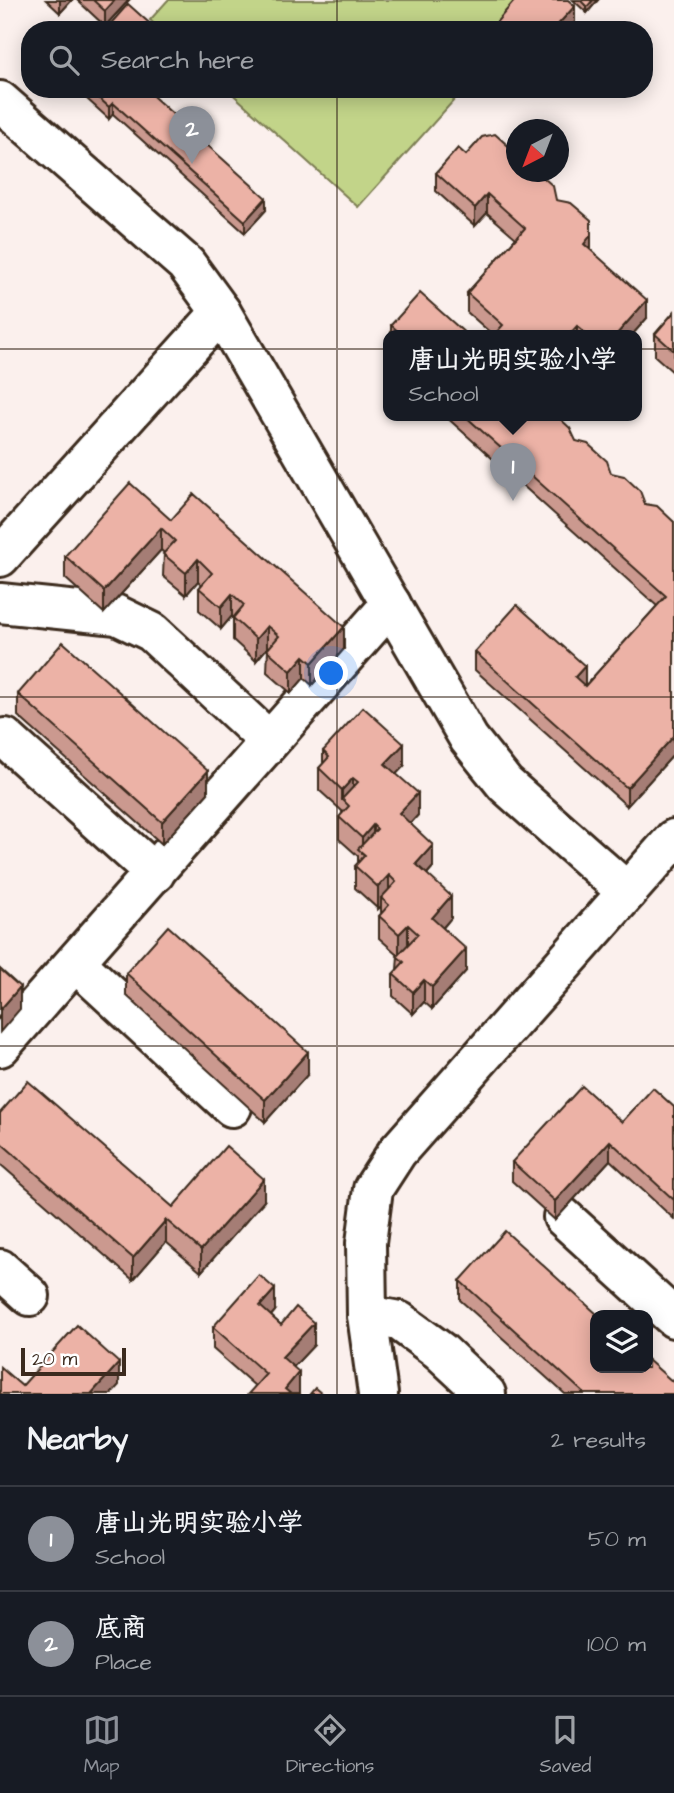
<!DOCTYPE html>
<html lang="en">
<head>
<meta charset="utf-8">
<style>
  body { margin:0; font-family:"Architects Daughter","LXGW WenKai TC",sans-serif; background:#242831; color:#f1f3f6 }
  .controls { position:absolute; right:21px; bottom:21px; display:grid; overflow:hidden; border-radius:14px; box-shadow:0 4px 18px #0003 }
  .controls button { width:63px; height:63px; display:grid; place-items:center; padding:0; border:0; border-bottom:2px solid #363941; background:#171b24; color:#f1f3f6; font:35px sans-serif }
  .compass { position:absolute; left:506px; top:119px; width:63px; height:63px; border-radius:50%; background:#171b24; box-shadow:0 4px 18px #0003; rotate:222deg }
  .scale { position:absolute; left:21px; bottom:18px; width:105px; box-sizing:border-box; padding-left:7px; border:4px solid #3b2a1e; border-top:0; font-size:19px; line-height:24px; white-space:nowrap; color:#3b2a1e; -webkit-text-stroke:5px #fff; paint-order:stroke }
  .you { position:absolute; left:332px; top:674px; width:24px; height:24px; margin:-18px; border:5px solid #fff; border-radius:50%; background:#1a73e8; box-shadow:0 0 0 10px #1a73e833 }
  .badge { display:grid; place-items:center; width:46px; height:46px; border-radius:50%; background:#8c9099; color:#fff; font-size:23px; font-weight:700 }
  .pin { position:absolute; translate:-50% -58px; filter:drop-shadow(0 2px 4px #0008) }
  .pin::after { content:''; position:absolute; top:37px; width:24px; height:21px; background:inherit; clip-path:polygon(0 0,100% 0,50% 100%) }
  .popup { position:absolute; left:383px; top:330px; width:259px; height:91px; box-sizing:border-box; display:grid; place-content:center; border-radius:14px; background:#171b24; filter:drop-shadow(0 2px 5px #0005); font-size:23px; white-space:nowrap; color:#9ea1a6 }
  .popup b { font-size:26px; color:#f1f3f6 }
  .popup::after { content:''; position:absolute; left:50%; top:100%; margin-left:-14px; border:14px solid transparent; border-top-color:#171b24 }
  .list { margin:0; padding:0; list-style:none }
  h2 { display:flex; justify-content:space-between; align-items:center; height:91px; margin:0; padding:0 28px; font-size:30px }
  h2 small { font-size:23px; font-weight:400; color:#9ea1a6 }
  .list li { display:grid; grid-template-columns:46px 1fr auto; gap:21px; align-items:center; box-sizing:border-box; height:105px; padding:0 28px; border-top:2px solid #363941 }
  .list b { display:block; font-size:26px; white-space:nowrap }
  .list p { margin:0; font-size:23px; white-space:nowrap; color:#9ea1a6 }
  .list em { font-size:23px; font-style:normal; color:#9ea1a6 }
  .icon { flex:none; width:38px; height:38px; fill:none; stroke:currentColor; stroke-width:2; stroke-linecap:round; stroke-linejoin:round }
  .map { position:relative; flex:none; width:674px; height:1394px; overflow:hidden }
  .search { position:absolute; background:#171b24; box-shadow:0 4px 18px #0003; left:21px; right:21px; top:21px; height:77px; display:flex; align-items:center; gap:18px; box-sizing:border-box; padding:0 24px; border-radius:28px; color:#9ea1a6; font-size:26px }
  .sheet { height:301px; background:#171b24 }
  nav { display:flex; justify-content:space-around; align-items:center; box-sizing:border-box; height:98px; border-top:2px solid #363941; background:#171b24; font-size:19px; color:#9ea1a6 }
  nav a { display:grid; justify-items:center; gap:4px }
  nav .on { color:#8c9099 }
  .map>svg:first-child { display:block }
  .green { fill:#c2d489; stroke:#7e7f54; stroke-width:2 }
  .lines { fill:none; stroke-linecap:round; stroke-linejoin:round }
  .minor-casing { stroke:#3b2a1e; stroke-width:44 }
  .minor { stroke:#fff; stroke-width:38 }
  .wall { fill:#cb998f; stroke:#3b2a1e; stroke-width:2 }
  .shaded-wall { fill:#a57d74; stroke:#3b2a1e; stroke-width:2 }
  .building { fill:#ecb2a6; stroke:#3b2a1e; stroke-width:2 }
  .grid { fill:none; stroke:#3b2a1e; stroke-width:2; stroke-opacity:0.55 }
</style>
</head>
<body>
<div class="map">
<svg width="674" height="1394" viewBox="0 0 674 1394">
  <rect width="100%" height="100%" fill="#fbf0ed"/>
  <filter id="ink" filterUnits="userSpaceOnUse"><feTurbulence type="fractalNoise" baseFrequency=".0143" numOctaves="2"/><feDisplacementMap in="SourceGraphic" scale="14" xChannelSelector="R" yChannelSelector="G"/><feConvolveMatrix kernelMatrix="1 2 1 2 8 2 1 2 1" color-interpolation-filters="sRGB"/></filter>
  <g filter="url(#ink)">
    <g class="green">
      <path d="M 168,0 L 544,0 L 517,30 L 161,30 L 150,20 Z"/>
      <path d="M 227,89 L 464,89 L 358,207 Z"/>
    </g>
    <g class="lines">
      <defs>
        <g id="minor">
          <path d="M 0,101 L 186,264 L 221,312 L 469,739 L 505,784 L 627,892"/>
          <path d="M 0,557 L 221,312"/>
          <path d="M 0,603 L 117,615 L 152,632 L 269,741"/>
          <path d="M 5,738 L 155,873"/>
          <path d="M 76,963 L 232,1107"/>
          <path d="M 0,1047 L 391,604"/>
          <path d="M 563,1217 L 674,1318"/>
          <path d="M 0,1269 L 30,1296"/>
          <path d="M 367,1315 L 399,1321 L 440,1351 L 486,1394"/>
          <path d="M 378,1394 L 367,1315 L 366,1243 L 373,1189 L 397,1152 L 674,839"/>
        </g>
      </defs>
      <use href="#minor" class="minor-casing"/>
      <use href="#minor" class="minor"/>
    </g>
    <g class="wall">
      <path d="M 46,0 L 72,0 L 60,13 Z"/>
      <path d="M 77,0 L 129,0 L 105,26 Z"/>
      <path d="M 573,0 L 598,0 L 587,13 Z"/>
      <path d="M 76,89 L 145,89 L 266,210 L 245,233 L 113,114 L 109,119 Z"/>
      <path d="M 466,155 L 516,172 L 556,200 L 591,251 L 647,318 L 632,335 L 493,335 L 467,312 L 467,293 L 516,238 L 487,213 L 475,226 L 436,191 L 436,173 Z"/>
      <path d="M 674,312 L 674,373 L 655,356 L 655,334 Z"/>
      <path d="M 391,325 L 467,335 L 391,335 Z"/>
      <path d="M 444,415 L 556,415 L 576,441 L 645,504 L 674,522 L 674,754 L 627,806 L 475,670 L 475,652 L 585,685 L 585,686 L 657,606 Z"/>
      <path d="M 171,520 L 344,649 L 312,685 L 304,678 L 291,693 L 267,672 L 268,649 L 267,648 L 256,661 L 233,640 L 233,618 L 232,616 L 221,629 L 199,610 L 199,588 L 202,585 L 198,581 L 186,595 L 163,576 L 164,553 L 161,550 L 104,613 L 65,578 L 65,556 Z"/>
      <path d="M 18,694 L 208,793 L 162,844 L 18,716 Z"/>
      <path d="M 323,751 L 404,766 L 396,774 L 418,815 L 410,824 L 433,867 L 427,874 L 451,918 L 443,928 L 466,971 L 432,1009 L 424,1002 L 413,1014 L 393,996 L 393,974 L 397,970 L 398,955 L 379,938 L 379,916 L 381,914 L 381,906 L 378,909 L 355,888 L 355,866 L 358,863 L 358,856 L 339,839 L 339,817 L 342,815 L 342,811 L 319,790 L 319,768 L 323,764 Z"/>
      <path d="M 126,973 L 308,1074 L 265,1122 L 126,995 Z"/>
      <path d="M 674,1107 L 674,1219 L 610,1160 L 555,1220 L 512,1181 L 512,1162 L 622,1122 Z"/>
      <path d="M 0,1113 L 173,1207 L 264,1201 L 201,1272 L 166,1242 L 133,1280 L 0,1164 Z"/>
      <path d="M 460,1281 L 674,1394 L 565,1394 L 460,1300 Z"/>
      <path d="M 275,1311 L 271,1316 L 281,1325 L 314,1345 L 293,1367 L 299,1394 L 255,1386 L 213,1349 L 213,1327 Z"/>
    </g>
    <g class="shaded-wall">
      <path d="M 60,0 L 72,0 L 60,13 Z"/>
      <path d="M 115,0 L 129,0 L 105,26 L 105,11 Z"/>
      <path d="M 593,0 L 598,0 L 587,13 L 587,7 Z"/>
      <path d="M 575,6 L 575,22 L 567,30 L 553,30 Z"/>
      <path d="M 113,103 L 113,114 L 109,119 L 109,107 Z"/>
      <path d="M 487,194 L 487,213 L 475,226 L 475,208 Z"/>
      <path d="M 266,198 L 266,210 L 245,233 L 245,221 Z"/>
      <path d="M 591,235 L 591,254 L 584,244 Z"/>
      <path d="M 647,300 L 647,318 L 632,335 L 616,335 Z"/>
      <path d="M 577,326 L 577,335 L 569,335 Z"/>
      <path d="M 161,528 L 161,550 L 104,613 L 104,591 Z"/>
      <path d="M 198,559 L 198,581 L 186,595 L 186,573 Z"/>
      <path d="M 232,594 L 232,616 L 221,629 L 221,607 Z"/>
      <path d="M 267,626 L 267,648 L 256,661 L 256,639 Z"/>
      <path d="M 344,627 L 344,649 L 312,685 L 312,663 Z"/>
      <path d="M 304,656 L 304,678 L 291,693 L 291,671 Z"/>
      <path d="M 585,666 L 585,685 L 575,695 L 575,677 Z"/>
      <path d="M 674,736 L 674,754 L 627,806 L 627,788 Z"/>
      <path d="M 404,744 L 404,766 L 385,786 L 385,764 Z"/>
      <path d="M 208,771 L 208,793 L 162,844 L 162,822 Z"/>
      <path d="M 353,778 L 353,800 L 342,800 L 342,790 Z"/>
      <path d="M 418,793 L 418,815 L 399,836 L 399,813 Z"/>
      <path d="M 373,825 L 373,848 L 365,855 L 362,853 L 362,838 Z"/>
      <path d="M 433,845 L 433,867 L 416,886 L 416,864 Z"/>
      <path d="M 389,875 L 389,897 L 381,898 L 381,906 L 378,909 L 378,887 Z"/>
      <path d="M 451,896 L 451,918 L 432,940 L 432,918 Z"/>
      <path d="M 408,925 L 408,947 L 399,956 L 399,934 Z"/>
      <path d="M 466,949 L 466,971 L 432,1009 L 432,987 Z"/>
      <path d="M 424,980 L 424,1002 L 413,1014 L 413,992 Z"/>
      <path d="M 20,987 L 20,1009 L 0,1032 L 0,1010 Z"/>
      <path d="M 308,1052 L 308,1074 L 265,1122 L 265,1100 Z"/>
      <path d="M 610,1141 L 610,1160 L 555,1220 L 555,1201 Z"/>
      <path d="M 264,1179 L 264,1201 L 201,1272 L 201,1250 Z"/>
      <path d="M 166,1220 L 166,1242 L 133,1280 L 133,1258 Z"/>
      <path d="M 275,1289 L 275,1311 L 260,1328 L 260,1306 Z"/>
      <path d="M 314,1323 L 314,1345 L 282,1379 L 282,1357 Z"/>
      <path d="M 119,1363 L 119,1385 L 111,1394 L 91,1394 Z"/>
      <path d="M 299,1372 L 299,1394 L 285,1394 L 285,1389 Z"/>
    </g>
    <g class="building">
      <path d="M 93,0 L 115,0 L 105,11 Z"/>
      <path d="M 515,0 L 568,0 L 575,6 L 553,30 L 500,30 L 494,25 Z"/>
      <path d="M 580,0 L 593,0 L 587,7 Z"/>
      <path d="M 128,4 L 157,30 L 105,30 Z"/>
      <path d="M 89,89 L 145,89 L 266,198 L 245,221 L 113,103 L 109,107 Z"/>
      <path d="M 495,134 L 516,153 L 516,172 L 537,172 L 553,186 L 556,200 L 571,203 L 591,220 L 591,235 L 584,244 L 647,300 L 616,335 L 587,335 L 577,326 L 569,335 L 494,335 L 503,325 L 467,293 L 525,228 L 487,194 L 475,208 L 436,173 L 458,148 L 466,155 L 482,137 Z"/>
      <path d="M 420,293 L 467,335 L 402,335 L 391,325 Z"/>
      <path d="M 674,312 L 674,351 L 655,334 Z"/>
      <path d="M 464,415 L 556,415 L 570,428 L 576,441 L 588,444 L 607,461 L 611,473 L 624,476 L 640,491 L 645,504 L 657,506 L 674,522 L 674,736 L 627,788 L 475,652 L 517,605 L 585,666 L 575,677 L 585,686 L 666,596 Z"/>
      <path d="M 130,483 L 171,520 L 194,494 L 344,627 L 312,663 L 304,656 L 291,671 L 267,650 L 279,636 L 267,626 L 256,639 L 233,618 L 244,605 L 232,594 L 221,607 L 199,588 L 212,573 L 198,559 L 186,573 L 163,554 L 175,541 L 161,528 L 104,591 L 65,556 Z"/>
      <path d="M 63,642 L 208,771 L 162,822 L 18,694 Z"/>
      <path d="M 363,707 L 404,744 L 385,764 L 418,793 L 399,813 L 433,845 L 416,864 L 451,896 L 432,918 L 466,949 L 432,987 L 424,980 L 413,992 L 393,974 L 404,962 L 397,956 L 418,934 L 408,925 L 399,934 L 379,916 L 389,905 L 381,898 L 396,882 L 389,875 L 378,887 L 355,866 L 365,855 L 358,849 L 377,829 L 373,825 L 362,838 L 339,817 L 349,806 L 342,799 L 358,782 L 353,778 L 342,790 L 319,768 L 329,757 L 323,751 Z"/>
      <path d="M 168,926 L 308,1052 L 265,1100 L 126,973 Z"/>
      <path d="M 0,969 L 20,987 L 0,1010 Z"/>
      <path d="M 28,1081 L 173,1207 L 226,1146 L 264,1179 L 201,1250 L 166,1220 L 133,1258 L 0,1142 L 0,1113 Z"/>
      <path d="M 582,1086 L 622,1122 L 653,1088 L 674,1107 L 674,1200 L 610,1141 L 555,1201 L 512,1162 Z"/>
      <path d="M 505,1231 L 598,1315 L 595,1315 L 595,1368 L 648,1368 L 648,1360 L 674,1383 L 674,1394 L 585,1394 L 460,1281 Z"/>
      <path d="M 259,1275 L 275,1289 L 260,1306 L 281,1325 L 296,1307 L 314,1323 L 282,1357 L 299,1372 L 285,1389 L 291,1394 L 248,1394 L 266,1374 L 213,1327 Z"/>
      <path d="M 77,1325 L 119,1363 L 91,1394 L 0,1394 L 0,1367 L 22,1386 Z"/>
      <path d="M 315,1388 L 322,1394 L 310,1394 Z"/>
    </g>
  </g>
  <path class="grid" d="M 337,0 L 337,30M 337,89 L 337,1394M 0,349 L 674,349M 0,697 L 674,697M 0,1046 L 674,1046"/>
</svg>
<div class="controls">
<button><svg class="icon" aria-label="layers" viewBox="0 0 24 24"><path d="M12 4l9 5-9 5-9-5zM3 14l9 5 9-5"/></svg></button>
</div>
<svg class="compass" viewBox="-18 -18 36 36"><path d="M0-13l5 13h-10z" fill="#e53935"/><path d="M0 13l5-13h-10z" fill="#9ea1a6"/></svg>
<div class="scale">20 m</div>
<div class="you"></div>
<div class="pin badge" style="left:513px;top:501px">1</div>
<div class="popup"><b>唐山光明实验小学</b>School</div>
<div class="pin badge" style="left:192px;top:164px">2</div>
<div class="search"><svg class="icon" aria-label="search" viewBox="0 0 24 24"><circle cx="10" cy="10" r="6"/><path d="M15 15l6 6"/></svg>Search here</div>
</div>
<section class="sheet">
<h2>Nearby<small>2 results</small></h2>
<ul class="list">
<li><span class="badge">1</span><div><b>唐山光明实验小学</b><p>School</p></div><em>50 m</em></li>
<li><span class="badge">2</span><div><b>底商</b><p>Place</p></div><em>100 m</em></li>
</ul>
</section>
<nav>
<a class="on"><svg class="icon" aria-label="map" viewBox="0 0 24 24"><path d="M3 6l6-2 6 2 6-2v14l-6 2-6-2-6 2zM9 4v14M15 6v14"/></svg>Map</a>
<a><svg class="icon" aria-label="directions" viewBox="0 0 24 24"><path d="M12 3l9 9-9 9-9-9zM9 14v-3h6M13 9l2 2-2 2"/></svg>Directions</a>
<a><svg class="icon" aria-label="saved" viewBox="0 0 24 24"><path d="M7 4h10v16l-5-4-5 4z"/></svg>Saved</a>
</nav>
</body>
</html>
